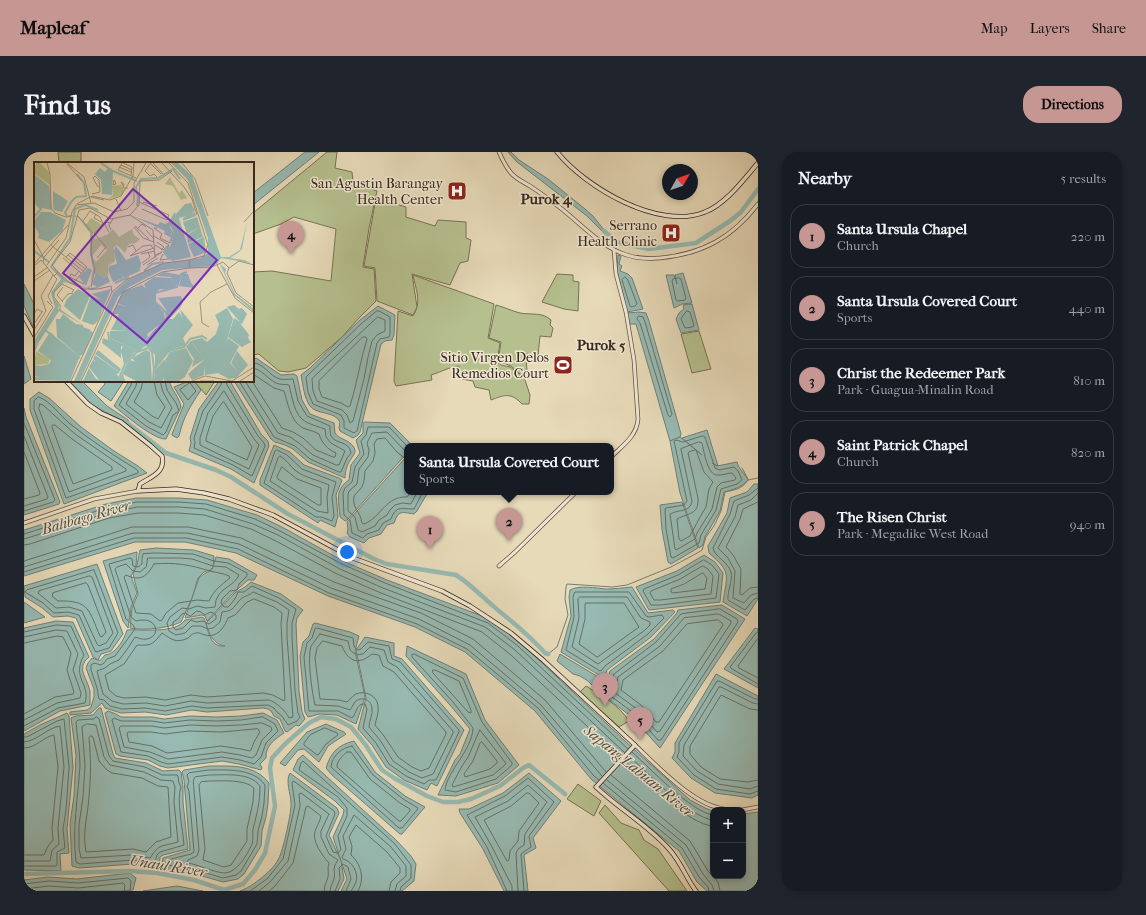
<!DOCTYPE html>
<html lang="en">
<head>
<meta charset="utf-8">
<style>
  body { margin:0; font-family:"IM FELL French Canon",serif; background:#20242c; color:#f1f3f6 }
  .controls { position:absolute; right:12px; bottom:12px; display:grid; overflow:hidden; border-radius:8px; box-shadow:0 2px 6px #0003 }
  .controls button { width:36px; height:36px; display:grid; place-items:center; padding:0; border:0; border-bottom:1px solid #363941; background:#171b24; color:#f1f3f6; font:20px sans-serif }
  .compass { position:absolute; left:638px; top:12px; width:36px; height:36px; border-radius:50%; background:#171b24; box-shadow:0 2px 6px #0003; rotate:50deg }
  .you { position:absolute; left:323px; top:400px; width:14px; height:14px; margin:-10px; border:3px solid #fff; border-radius:50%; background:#1a73e8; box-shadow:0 0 0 6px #1a73e833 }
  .badge { display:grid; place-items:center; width:26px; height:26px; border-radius:50%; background:#c59692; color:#111; font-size:13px; font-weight:700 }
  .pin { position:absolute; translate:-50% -33px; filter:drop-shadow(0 1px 2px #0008) }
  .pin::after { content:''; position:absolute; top:21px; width:14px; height:12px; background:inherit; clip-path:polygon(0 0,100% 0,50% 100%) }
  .popup { position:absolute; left:380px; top:291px; width:210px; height:52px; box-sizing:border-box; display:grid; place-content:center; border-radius:8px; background:#171b24; filter:drop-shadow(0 1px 3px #0005); font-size:13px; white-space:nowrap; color:#9ea1a6 }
  .popup b { font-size:15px; color:#f1f3f6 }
  .popup::after { content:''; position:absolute; left:50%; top:100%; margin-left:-8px; border:8px solid transparent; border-top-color:#171b24 }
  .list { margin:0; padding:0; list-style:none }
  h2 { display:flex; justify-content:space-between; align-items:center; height:52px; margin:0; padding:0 16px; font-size:17px }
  h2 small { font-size:13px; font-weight:400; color:#9ea1a6 }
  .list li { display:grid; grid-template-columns:26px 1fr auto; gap:12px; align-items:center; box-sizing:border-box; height:64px; margin:0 8px 8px; padding:0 8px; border:1px solid #363941; border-radius:16px }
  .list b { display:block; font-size:15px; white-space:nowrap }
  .list p { margin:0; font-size:13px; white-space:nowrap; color:#9ea1a6 }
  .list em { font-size:13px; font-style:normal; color:#9ea1a6 }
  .map { position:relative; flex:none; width:734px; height:739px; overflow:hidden; border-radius:16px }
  header { display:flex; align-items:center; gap:24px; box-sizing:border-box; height:56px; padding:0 20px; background:#c59692; color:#111 }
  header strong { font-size:19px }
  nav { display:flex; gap:22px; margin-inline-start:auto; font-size:14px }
  .intro { display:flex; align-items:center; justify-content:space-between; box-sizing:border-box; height:96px; padding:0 24px }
  h1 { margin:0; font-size:28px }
  .button { padding:10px 18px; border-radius:16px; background:#c59692; color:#111; font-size:14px; font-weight:700 }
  main { display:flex; gap:24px; padding:0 24px }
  aside { flex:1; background:#171b24; border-radius:16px; box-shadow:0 2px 6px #0003 }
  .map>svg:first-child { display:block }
  .green { fill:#b6c08f; stroke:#767355 }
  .water { fill:#97bab2; stroke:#717f76 }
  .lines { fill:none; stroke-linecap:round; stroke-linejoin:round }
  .shore { stroke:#677066; stroke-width:1 }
  .stream { stroke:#717f76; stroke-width:1 }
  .river { stroke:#97bab2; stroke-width:4.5 }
  .tertiary-casing { stroke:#635342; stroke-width:4.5 }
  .secondary-casing { stroke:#37261b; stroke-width:5 }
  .tertiary { stroke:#efe7d2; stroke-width:3 }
  .secondary { stroke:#efe7d2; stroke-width:3.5 }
  .labels { text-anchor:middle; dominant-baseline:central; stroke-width:3; stroke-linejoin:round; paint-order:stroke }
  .poi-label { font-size:14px; fill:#37261b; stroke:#efe7d2; text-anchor:end }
  .neighbourhood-label { font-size:15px; font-weight:bold; fill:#37261b; stroke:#efe7d2 }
  .water-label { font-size:15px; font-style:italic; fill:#4f4b41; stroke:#efe7d2 }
  .inset-river { fill:none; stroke:#97bab2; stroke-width:2 }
  .inset-road { fill:none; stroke:#a1927a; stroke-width:1 }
  .view { fill:#7b2cbf; fill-opacity:0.15; stroke:#7b2cbf; stroke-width:2 }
  .inset-edge { fill:none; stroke:#37261b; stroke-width:2 }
</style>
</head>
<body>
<header>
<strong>Mapleaf</strong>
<nav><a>Map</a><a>Layers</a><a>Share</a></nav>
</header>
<div class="intro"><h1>Find us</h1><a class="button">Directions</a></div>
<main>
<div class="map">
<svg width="734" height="739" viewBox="0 0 734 739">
  <rect width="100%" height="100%" fill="#e7dab9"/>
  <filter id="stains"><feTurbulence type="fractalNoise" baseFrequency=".005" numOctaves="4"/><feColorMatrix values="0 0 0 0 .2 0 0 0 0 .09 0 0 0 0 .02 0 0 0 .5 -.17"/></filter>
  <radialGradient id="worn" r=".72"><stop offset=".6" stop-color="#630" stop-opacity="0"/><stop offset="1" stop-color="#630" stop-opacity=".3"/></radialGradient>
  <g class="green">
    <path d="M 34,0 L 57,0 L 57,11 L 35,11 Z"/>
    <path d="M 303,0 L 313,0 L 311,16 L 328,20 L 329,30 L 353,39 L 345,76 L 339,115 L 350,117 L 352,149 L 335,166 L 318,185 L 282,216 L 264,220 L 255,219 L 236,203 L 234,202 L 229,203 L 229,120 L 248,119 L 307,129 L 312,77 L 270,65 L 257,72 L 229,82 L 229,61 Z"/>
    <path d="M 352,46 L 382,55 L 382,65 L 411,74 L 414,68 L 442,70 L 442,86 L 447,88 L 444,109 L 436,111 L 426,133 L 388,122 L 393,155 L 389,163 L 353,149 L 351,116 L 340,114 Z"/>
    <path d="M 533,122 L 549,123 L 549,129 L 555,130 L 554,159 L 540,157 L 518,150 Z"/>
    <path d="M 389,123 L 470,152 L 464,186 L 476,191 L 473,210 L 477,213 L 486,215 L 497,223 L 487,214 L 474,209 L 477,190 L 465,186 L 472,153 C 480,155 488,159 496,161 C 507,163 519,160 527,168 L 526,173 L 529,176 L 527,185 L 516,184 L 514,204 L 502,202 L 503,220 L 500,225 L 506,243 L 505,252 L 498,252 C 487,240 480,243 467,248 L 465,238 L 451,235 L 449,229 L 438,227 L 435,223 L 435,214 C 425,215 417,220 407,223 L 408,228 L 372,234 L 370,229 L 374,159 L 389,164 C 398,150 392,138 389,123 Z"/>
    <path d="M 675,179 L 687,217 L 668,221 L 657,182 Z"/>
    <path d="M 170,229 L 191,229 L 182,243 Z"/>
    <path d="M 562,534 C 578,544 595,553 605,569 L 595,575 L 556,540 Z"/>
    <path d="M 554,632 L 577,649 L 570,664 L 543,647 Z"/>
    <path d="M 581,653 L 597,671 L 615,678 L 620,688 L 634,697 L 663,739 L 645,739 L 575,661 Z"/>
  </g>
  <g class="water">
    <path d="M 281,0 L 295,0 L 229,53 L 229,41 Z"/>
    <path d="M 484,0 L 487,0 L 495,8 L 524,27 L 561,57 L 569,64 L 584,83 L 583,84 L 563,64 L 493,10 Z"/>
    <path d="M 594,103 L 597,104 L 595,112 L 598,114 L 596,119 L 604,122 L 608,126 L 619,157 L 603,160 L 593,118 Z"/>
    <path d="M 659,121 L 668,151 L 658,152 L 650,156 L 642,123 L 650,123 L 653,132 L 651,123 Z"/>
    <path d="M 0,132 L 11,154 L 11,179 L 0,154 Z"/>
    <path d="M 668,152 L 675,178 L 657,181 L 652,167 L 655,161 L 660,157 L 659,153 Z"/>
    <path d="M 354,154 L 371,163 L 370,183 L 368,188 L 361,189 L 357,192 L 336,280 L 334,283 L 329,286 L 316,279 L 315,276 L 316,270 C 311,259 293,263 286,254 C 280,246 279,233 277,223 L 286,216 L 336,168 Z"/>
    <path d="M 615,160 L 622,161 L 625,169 L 654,271 L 657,282 L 656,285 L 646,289 L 612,172 L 606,172 L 603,161 Z"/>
    <path d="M 0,204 L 7,227 L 0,232 Z"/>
    <path d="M 232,206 L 257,223 L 270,222 L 273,224 L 278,248 L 286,262 L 310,271 L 311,281 C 315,287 321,287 326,291 C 334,298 331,301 327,307 C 323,312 321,320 321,326 L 284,310 L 269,297 L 261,293 L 251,290 L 247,287 L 210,229 L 229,229 L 229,208 Z"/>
    <path d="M 44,229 L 58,229 L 83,254 L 104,268 L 106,273 C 95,266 83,262 72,255 C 62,249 53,238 44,229 Z"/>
    <path d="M 80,229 L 100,229 L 87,249 L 74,240 L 81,232 Z"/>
    <path d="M 105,229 L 145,229 C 148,238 155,245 157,255 L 142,287 C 130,288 100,262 90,254 Z"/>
    <path d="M 165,229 L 170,229 L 177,238 C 165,256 160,264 155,284 L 153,286 L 148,283 L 148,282 L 160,252 L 150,235 Z"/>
    <path d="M 195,229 L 206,229 L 237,282 L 244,289 L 245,294 L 230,331 L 207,317 L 165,299 L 167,291 L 166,286 L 175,257 Z"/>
    <path d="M 15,240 L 25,246 L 57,275 L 90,299 L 114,314 L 123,321 L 40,352 L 6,258 L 6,247 Z"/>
    <path d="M 0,256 L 2,265 L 36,350 L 35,352 L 0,363 Z"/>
    <path d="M 341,270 L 366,271 L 389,294 L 383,294 L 383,301 L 323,368 L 321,369 L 316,365 C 315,350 310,338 325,328 L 327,313 L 336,301 L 332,288 L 339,281 L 339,271 Z"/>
    <path d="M 683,278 L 694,314 L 688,311 L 693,314 L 713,310 C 714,316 721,322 724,328 C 717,336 710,337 700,340 L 696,359 L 681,385 L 679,393 L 675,396 L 656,341 L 646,289 L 656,285 L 678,303 L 658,286 Z"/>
    <path d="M 250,293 L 266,300 L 280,313 L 315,326 L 318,328 L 312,343 L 314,364 L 311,375 L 296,368 L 294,371 L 236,333 L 236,328 Z"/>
    <path d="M 383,304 L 383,340 L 404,340 L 393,359 L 390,362 C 377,360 375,358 370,371 L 363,373 L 357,382 L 345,386 L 340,391 L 326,385 L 323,381 L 324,377 L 323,370 Z"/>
    <path d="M 730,332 L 734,332 L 734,447 L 723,464 L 699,450 C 703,422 708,421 685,401 L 684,394 L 703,361 L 706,346 L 723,340 Z"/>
    <path d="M 112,346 L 155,346 L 183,348 L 233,363 L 258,375 L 319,409 L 363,428 L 466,467 L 497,491 L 602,590 L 666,648 L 681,656 L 689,659 L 689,724 L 719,724 L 719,662 L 734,660 L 734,739 L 683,739 L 673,730 L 655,699 L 567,627 L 511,559 L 441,500 L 391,475 L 304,444 L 212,401 L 161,390 L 111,390 L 0,424 L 0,378 L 82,352 Z"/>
    <path d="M 658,350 L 674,396 L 647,412 L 644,410 L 638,378 L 636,353 Z"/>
    <path d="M 132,396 L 170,398 L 190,404 L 189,415 L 186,418 L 180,420 L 174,426 L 168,446 L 157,470 C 144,476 121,479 106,476 L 108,456 L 114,442 L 109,422 L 113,413 L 116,398 Z"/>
    <path d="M 113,400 L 112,414 L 107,424 L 113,441 L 107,455 L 104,476 L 99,469 L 79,409 Z"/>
    <path d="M 680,403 L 691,410 L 699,421 L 696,450 L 625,458 L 612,435 L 653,419 Z"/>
    <path d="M 192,405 L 205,407 L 233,423 L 230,428 L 224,428 L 207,443 L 183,469 L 181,464 L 178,463 L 161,466 L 175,426 L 180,422 L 188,418 Z"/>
    <path d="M 73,412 L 99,482 L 87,499 L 77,502 L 74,508 L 69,505 L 52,466 L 44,464 L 29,465 L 17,455 L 1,445 L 0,434 Z"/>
    <path d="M 227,430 L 257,442 L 279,458 L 273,466 L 272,472 L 275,539 L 278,560 L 281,567 L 275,574 L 272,573 L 263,580 L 261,579 L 256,567 L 250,564 L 247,559 L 244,557 L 239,556 L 183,560 L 168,558 L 142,563 L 121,560 L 97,561 L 81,556 L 78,551 L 67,561 L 46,563 L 46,560 L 63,558 L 67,555 L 70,545 L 70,537 L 62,516 L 64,511 L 68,506 C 77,509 75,510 81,503 C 92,502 100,488 103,478 C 117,477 152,482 161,468 L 178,465 L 180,466 C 184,476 185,496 201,494 C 189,492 185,482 182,471 L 212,440 L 221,435 Z"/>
    <path d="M 608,435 L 624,461 L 649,458 L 651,460 L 627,485 L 583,518 L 580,526 L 537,500 L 547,464 L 545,445 L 546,438 C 554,433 572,436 582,437 C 590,437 599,436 608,435 Z"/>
    <path d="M 0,450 L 21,465 L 0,471 Z"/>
    <path d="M 698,453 L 721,467 L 636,596 L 608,565 L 579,543 L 586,519 L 630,487 L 653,461 L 654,458 Z"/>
    <path d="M 32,469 L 49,470 L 65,505 C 51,517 64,526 66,540 C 66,544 66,549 66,553 L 36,559 L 0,579 L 0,476 Z"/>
    <path d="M 291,471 L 326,480 L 335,484 L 331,499 L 341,545 L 332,572 L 313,563 L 295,562 L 284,565 L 281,560 L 276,504 L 279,490 L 285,484 L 289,472 Z"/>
    <path d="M 731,476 L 734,477 L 734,536 L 700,517 Z"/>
    <path d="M 341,485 L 370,491 L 370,504 L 378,507 L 440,578 L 413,634 L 407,631 L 403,638 L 380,628 L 362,615 L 348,593 L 334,577 L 342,546 L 332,498 Z"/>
    <path d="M 383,494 L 442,522 L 461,568 L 495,613 L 474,631 L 432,644 L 414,643 L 431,608 L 436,602 L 446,577 L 426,553 L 382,504 Z"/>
    <path d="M 536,502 L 581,529 L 576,541 L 564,529 L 556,524 L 549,522 L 533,509 Z"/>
    <path d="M 692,522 L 734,544 L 734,643 L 728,646 L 691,641 L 667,626 L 648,606 L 651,600 L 651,591 Z"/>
    <path d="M 75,556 L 77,556 L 89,602 L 91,606 L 122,611 L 139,619 L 155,618 L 157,620 L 159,635 L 159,650 L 164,697 L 139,703 L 136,705 L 135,716 L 109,712 L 55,716 L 48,714 L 46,672 L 50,644 L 52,603 L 47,566 L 52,564 L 69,563 Z"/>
    <path d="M 84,559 L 92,562 L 97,565 L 129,565 L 140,567 L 166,564 L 193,565 L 217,564 L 239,561 L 253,568 L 260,581 C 251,587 241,594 242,606 L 236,612 L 238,616 L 237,618 L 215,612 L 198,609 L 144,616 L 136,614 L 124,608 L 96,604 L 92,602 L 81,561 Z"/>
    <path d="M 43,561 L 45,564 L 49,615 L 43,677 L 45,701 L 36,702 L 37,719 L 0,718 L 0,582 L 16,573 Z"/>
    <path d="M 302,572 L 320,580 L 322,582 L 304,594 L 295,610 L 280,597 L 274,598 L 261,614 L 256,611 L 283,580 Z"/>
    <path d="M 330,589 L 351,620 L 381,644 L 401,655 L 378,682 L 376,682 L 308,623 L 302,616 C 307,600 314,593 330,589 Z"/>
    <path d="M 279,603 L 373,689 L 387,704 L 392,712 L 390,729 L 378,739 L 317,739 L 323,727 L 309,685 L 319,663 L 320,658 L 311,649 L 269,618 L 274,607 Z"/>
    <path d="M 185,614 C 208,614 230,612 245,631 L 244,652 L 242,665 L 238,679 L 237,694 L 220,722 L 214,727 L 199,730 L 168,721 L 137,716 L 139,706 L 166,698 L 160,628 L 158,620 L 160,618 Z"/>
    <path d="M 266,621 L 313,656 L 315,661 L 305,683 L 317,709 L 320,727 L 314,739 L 216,739 C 228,735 250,718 255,706 C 259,699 268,658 267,651 C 267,642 261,629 266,621 Z"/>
    <path d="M 505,621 L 537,649 L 509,686 L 512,696 L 500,703 L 504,739 L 480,739 L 459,697 L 436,661 L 435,657 L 445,657 L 479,641 Z"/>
    <path d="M 106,721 L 112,726 L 109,738 L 94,739 L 0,739 L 0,728 L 24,725 L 53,727 Z"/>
    <path d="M 153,734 L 179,739 L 119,739 Z"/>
  </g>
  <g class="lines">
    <g class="shore">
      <path d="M 601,125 L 604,128 L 613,152 L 611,154 L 607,155 L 606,154 L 598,128 Z"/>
      <path d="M 655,126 L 657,127 L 662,147 L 661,148 L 654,149 L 652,148 L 648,129 L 649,127 Z"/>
      <path d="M 353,159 L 355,159 L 366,165 L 366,183 L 365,185 L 356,187 L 353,191 L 333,279 L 330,281 L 320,276 L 320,269 L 317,263 L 289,252 L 284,240 L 282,225 L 338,171 Z"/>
      <path d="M 663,159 L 666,160 L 670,174 L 668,175 L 661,176 L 657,167 Z"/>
      <path d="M 615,164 L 619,165 L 621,170 L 648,262 L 646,265 L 644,263 L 616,171 L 613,167 Z"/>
      <path d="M 354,165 L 361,168 L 361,179 L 353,183 L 348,189 L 344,205 L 340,227 L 329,269 L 326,271 L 323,263 L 318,258 L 293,249 L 289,239 L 288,227 Z"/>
      <path d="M 339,185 L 342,185 L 343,187 C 336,209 333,232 326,254 L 324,255 L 317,251 L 298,245 L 295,237 L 295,229 Z"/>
      <path d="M 108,229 L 107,233 L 95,253 L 122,274 L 139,283 L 142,280 L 149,263 L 155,259 L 152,251 L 143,238 L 141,229"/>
      <path d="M 113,229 L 112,234 L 102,252 L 125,270 L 137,276 L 148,256 L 139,240 L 136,229"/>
      <path d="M 119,229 L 117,237 L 110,250 L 128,264 L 134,267 L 141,255 L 133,243 L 130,229"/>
      <path d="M 198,229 L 197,233 L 179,259 L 170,286 L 171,290 L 170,296 L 209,313 L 228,324 L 241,294 L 240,291 L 234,284 L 203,233 L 202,229"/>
      <path d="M 215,229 L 250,285 L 271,294 L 286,307 L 315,320 L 317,320 L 323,306 L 327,301 C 325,288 312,293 307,284 C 306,281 306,277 306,274 L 283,264 L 274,249 L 269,227 C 265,227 260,228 256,227 C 246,225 239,210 229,211"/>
      <path d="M 221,229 L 254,281 L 266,285 L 275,291 L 289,303 L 312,313 L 315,313 L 321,299 L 307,291 L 302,285 L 301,277 C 295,275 288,273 282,270 C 270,264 268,244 265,233 C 261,232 256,233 252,231 C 244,227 237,217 229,216"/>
      <path d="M 228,229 L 258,276 L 269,280 L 279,286 L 292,298 L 309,305 L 311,305 L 312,301 C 303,297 298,291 295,282 C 290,279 284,278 279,276 C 266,269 264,251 260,239 L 250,236 L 229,222"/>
      <path d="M 166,231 L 172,239 L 164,248 L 156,238 Z"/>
      <path d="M 200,239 L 230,287 L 235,293 L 225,317 L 176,293 L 176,286 L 184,261 Z"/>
      <path d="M 15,245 C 27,250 36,263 45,271 C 66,288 89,303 112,317 L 114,319 L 114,321 L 42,346 L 10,257 L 10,249 Z"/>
      <path d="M 200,250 L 228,295 L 223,308 L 182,289 L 182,286 L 189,264 L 198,251 Z"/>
      <path d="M 16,252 L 19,253 L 51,282 L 102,317 L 102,319 L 45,340 L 15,257 Z"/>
      <path d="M 0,271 L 31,348 L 29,350 L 0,359"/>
      <path d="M 29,273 L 31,273 L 48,287 L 88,315 L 88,318 L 49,332 L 28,275 Z"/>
      <path d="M 0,284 L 24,345 L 23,347 L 0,354"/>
      <path d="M 679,284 L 681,285 L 691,316 L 695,318 L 710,315 L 714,319 L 718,328 L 713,332 L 697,337 L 692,358 L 677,383 L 675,391 L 649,406 L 647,405 L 642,377 L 641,357 L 642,356 L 660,353 L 663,349 L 650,289 L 653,288 L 658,290 Z"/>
      <path d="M 675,290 L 678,291 C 680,299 683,321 692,323 C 697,324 703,321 708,321 L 712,326 L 711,328 L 697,331 L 693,335 L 688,357 L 673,381 L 671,387 L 652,398 L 651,397 L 646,362 C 655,357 666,361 668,349 L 657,297 Z"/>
      <path d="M 383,294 L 365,275 L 344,275 L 342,283 L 337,289 L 340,302 L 331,315 L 328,330 L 321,336 L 319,341 L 320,363 L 326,368 L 328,381 L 339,386 L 343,382 L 355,378 L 359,371 L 367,367 C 372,353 378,357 390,357 L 399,340"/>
      <path d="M 253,298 L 263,303 L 278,317 L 312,330 L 308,345 L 310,364 L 308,369 L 297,365 L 292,365 L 240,331 L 251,299 Z"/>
      <path d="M 672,298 L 680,320 L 689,330 L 685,337 L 682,355 L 676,365 L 666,384 L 657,389 L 655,387 L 653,367 C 664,361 675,363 674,346 L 664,301 L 665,300 Z"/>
      <path d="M 0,300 L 16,341 L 15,343 L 0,347"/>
      <path d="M 383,301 L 363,280 L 348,281 L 343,291 L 345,298 L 344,305 L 335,317 L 333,332 L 325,339 L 324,342 L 324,359 L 331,365 L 334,378 L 338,380 L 351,374 L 355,368 L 363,363 L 366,358 L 371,353 L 378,351 L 387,352 L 393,340"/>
      <path d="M 256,304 C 263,307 266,315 272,319 C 282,326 294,328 305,333 L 303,345 L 304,361 L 293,359 L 246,329 L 254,306 Z"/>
      <path d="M 383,308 L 373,300 L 361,286 L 353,287 L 350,292 L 351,301 L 349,309 L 341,319 L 340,329 L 338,335 L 330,344 C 328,357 336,358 338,371 L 340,372 C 358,365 361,344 383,345 L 387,340"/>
      <path d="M 258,315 L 273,327 L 297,336 L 297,353 L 294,353 L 254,327 L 253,325 Z"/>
      <path d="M 734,336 L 725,343 L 710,349 L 706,362 L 689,396 C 690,404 704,410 707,420 C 709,429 703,440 704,448 L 721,458 L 730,447 L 734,446"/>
      <path d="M 734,341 L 727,348 L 714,353 L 711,365 L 694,396 L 704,406 L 711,419 L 709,446 L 720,451 L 727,443 L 734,441"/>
      <path d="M 734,350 L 719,357 L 716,367 L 702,395 L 709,403 L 717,417 L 716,442 L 718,443 L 726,436 L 734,435"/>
      <path d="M 0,382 L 82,356 L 113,350 L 155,350 L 182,352 L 231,367 L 256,379 L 318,412 L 361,431 L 464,471 L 494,494 L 604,597"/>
      <path d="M 0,387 L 84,361 L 113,355 L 155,355 L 181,357 L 229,372 L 254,383 L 316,417 L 359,436 L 461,475 L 491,498 L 600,600"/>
      <path d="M 0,393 L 6,392 L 85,366 L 114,361 L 154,361 L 180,363 L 227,377 L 252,389 L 313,422 L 357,441 L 458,480 L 487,503 L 596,605"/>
      <path d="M 132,401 L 169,402 L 190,409 L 204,411 L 223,421 L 223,424 L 215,432 L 213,438 L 206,439 L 198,447 L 197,451 L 200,455 L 204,455 C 209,450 212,446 214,440 L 220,440 L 228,434 L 255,446 L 272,457 L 268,471 L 268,485 L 271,539 L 274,561 L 276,565 L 273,569 L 264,573 L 258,564 L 253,560 L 250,556 L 244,553 L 183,556 L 168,554 L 141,559 L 121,556 L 98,557 L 86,554 L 80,548 L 75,547 L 73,536 L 67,518 L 67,513 L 70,511 L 77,513 L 80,511 L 83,507 L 91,504 L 111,477 L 109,473 L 102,467 L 85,412 L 106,406 L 108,407 L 109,414 L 114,415 L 118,412 L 118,406 L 119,402 Z"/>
      <path d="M 124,406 L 157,406 L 168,407 L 189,414 L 202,415 L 215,423 C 210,434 198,435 193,446 C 191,449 192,452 191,455 L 182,456 L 173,454 L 165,457 L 158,456 L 146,465 L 143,471 L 145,479 L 152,483 L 161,481 L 168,474 L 177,474 L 184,477 L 189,476 L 196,470 L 198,460 C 211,459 209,454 218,446 C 221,444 226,443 229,440 L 253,450 L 265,458 L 263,471 L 263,485 L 269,565 L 265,566 C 262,559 252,550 245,548 L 183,551 L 167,549 L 141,554 L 122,551 L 99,552 L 88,549 L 79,542 L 73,519 L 81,516 L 86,512 L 95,508 L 104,496 L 111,485 C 115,486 118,488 123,487 C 138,484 133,463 112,469 L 107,465 L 91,417 L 93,415 L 102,412 L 109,419 L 116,420 L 122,415 Z"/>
      <path d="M 680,408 L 688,413 L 695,422 L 692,446 L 637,453 L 627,453 L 619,439 L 620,437 L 654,423 Z"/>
      <path d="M 0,409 L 108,375 L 164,375 L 217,386 L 310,430 L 397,461 L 449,487 L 521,548 L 582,620"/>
      <path d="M 130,412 C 151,410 167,413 186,419 C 193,421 199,421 205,424 L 206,426 C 197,433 190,438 185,449 L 173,448 L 154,451 L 142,461 L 138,468 L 136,469 L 127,462 L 112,461 L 100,425 L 102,423 C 117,430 123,424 130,412 Z"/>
      <path d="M 679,414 L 684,417 L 689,424 L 687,442 L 636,448 L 630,448 L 626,441 L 627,439 L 656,427 Z"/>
      <path d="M 0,415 L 109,381 L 163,381 L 215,392 L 307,436 L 395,467 L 446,493 L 517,553 L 578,624"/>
      <path d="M 70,418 L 94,481 L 85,496 L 72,500 L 71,499 L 55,463 L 44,460 L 30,461 L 19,451 L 1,440 L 3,438 Z"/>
      <path d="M 0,420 L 110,386 L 162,386 L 214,397 L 305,441 L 393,472 L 443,497 L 514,556 L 570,624 L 575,628"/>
      <path d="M 679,421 L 683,426 L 681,437 L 649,441 L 647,440 L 647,437 L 660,432 Z"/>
      <path d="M 66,424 L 68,425 L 89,481 L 82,491 L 75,494 L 73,492 L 58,459 L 45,455 L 32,456 L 14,441 L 15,439 Z"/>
      <path d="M 62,431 L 64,433 L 82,480 L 78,485 L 76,484 C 65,459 66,448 34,449 L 28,444 L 29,441 Z"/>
      <path d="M 551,440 L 605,440 L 622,464 L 625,465 L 638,463 L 640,466 L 624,482 L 581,514 L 578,518 L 576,519 L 542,498 L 550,465 L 549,446 Z"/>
      <path d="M 556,445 L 603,445 L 617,466 L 626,470 L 626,473 L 621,478 L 574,512 L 548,495 L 555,466 L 554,447 Z"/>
      <path d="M 230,447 L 250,455 L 258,461 L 257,472 L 261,547 L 260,549 L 249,543 L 239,541 L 183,545 L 167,543 L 141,548 L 122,545 L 100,546 L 92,544 L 85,538 L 81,523 L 100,512 L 113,493 C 128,494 129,492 138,481 C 147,487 152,492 164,486 C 167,484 168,481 172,481 C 175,480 177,482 181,483 C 193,486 200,476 204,466 L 211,463 L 222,451 Z"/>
      <path d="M 562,451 L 600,451 L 615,475 L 575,504 L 573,505 L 555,492 L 561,467 L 561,453 Z"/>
      <path d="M 696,457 L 713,467 L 714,470 L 637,588 L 634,588 L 611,562 L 584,542 L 590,522 L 632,490 L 657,462 Z"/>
      <path d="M 173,459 L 177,460 L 181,463 L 186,460 L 189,461 L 192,463 L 192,467 L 185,472 L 179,469 L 172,470 L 167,468 L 159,476 L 152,478 L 149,475 L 149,470 L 154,467 L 158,462 L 161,461 L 166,464 Z"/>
      <path d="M 695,462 L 707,469 L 707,471 L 636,579 L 633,580 L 614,558 L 590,540 L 594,525 L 636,494 L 660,466 Z"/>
      <path d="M 694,468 L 698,471 L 699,473 L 635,570 L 632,570 L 617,553 L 597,538 L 599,528 L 639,499 L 663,472 Z"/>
      <path d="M 293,476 L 329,486 L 330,494 L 333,498 L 337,497 L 344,490 L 365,494 L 368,507 L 376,510 L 435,578 L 435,580 L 412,628 L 405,628 L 400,632 L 382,624 L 365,612 L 352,591 L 339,576 L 343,557 L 341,552 C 332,551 333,561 328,566 L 314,559 L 285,559 L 280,505 L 283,491 L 288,486 L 291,477 Z"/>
      <path d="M 0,480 L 32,473 L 47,474 L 60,503 C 47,526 67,532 61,551 L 34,556 L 0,574"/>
      <path d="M 734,480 L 732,481 L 706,515 L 708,517 L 734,532"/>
      <path d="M 296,482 L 324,489 L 326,498 L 332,503 L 339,502 L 346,495 L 360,498 L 364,510 L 373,515 L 429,579 L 429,581 L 409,622 L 398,626 L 385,620 L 369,609 L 356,588 L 345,575 C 345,569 349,562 348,556 C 347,547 337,544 331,550 C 329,552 328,556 326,558 L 314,554 L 291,553 C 288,540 283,507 287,494 C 288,493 295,483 296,482 Z"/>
      <path d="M 0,485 L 32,478 L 43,479 L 54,502 L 49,518 L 57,541 L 56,546 L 33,551 L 0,568"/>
      <path d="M 734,486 L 714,514 L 715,516 L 734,526"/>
      <path d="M 299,489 L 318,494 C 324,509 334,514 348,502 L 355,503 L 359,514 L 370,520 L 422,580 L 422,582 L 405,616 L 397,619 L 388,615 L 374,605 L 360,584 L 351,573 C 352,567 355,561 354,554 C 353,544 342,538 332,542 C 328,544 326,548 323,550 L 315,548 L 296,547 L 291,506 L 293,496 Z"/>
      <path d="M 0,491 L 33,484 L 39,485 L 47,501 L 43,518 L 50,540 L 49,542 L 31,545 L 0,562"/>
      <path d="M 390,502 L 439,526 L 458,570 L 488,611 L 488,613 L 472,627 L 432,640 L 421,638 C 424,617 448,599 449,576 L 429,550 L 388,505 L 388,503 Z"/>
      <path d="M 409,518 L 411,518 L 435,529 L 447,558 L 447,561 L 444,560 L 409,521 Z"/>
      <path d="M 734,547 L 731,547 L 695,529 L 693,529 L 655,591 L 655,600 L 653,605 L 670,623 L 692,637 L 726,642 L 734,639"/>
      <path d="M 734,552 L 729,551 L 697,535 L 695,535 L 660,593 L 659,604 L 673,619 L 694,632 L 726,637 L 734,634"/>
      <path d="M 734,558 L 726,557 L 697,543 L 666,594 L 666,602 L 677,615 L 696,627 L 724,630 L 734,628"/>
      <path d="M 73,565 L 75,567 L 85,604 L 89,609 L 121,615 L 138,623 L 153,623 L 154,624 L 155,631 L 157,635 C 152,647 159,678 160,693 L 136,700 L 133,703 L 131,711 L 109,708 L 56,712 L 52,710 C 48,677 54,646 56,614 C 56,599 53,584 52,570 L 54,568 L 69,567 Z"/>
      <path d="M 239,565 L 251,572 L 254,579 L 242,591 L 237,605 L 230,612 L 216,608 L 198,605 L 144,612 L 137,610 L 124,604 L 97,600 L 88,568 L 90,566 L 97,569 L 128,569 L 140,571 L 166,568 L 193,569 L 217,568 Z"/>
      <path d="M 238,571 L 247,575 L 248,578 L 238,588 L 232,603 L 228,606 L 216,603 L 198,600 L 144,607 L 126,600 L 100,595 L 95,576 L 97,574 L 128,574 L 140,576 L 166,573 L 193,574 L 217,573 Z"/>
      <path d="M 63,572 L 72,573 L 80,605 L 86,613 L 120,620 L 137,628 L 149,629 L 151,635 L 150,650 L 154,690 C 137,695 136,691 126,706 L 109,703 L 57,706 L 55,696 L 55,673 L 59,645 L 61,613 L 58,575 Z"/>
      <path d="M 301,576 L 313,581 L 314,583 L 302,592 L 295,602 L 293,603 L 280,593 L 280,591 L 286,583 Z"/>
      <path d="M 234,577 L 236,580 L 230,590 L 227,598 L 226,599 L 217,597 L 197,594 L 143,601 L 128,594 L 105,590 L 103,582 L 104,580 L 127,580 L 141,582 L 165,579 L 197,580 Z"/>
      <path d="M 456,578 L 481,610 L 482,612 L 469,623 L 429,635 L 428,633 L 438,614 L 444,605 Z"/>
      <path d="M 67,584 L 69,585 L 75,609 L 83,618 L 88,621 L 118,626 L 134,634 L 144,635 L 147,685 L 132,690 L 122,700 L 109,697 L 62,700 C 58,681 64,663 65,644 C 67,625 67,605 65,586 Z"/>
      <path d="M 0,585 L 3,585 L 33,569 L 40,567 L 45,615 L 42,658 L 39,677 L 41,696 L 33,700 L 33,713 L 32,714 L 0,714"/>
      <path d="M 0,590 C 13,589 23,576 36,574 L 40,615 L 34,676 L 35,692 L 28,698 L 26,709 L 0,709"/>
      <path d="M 458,590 L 473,609 L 473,611 L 466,617 L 441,625 L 440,622 L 449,609 L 456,591 Z"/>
      <path d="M 328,594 L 349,623 L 379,647 L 394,656 L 393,658 L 378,676 L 375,676 L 307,615 C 308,604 317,596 328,594 Z"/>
      <path d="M 0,596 C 12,596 19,585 30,583 L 34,615 L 28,676 L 29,688 L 24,694 L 20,703 L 0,703"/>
      <path d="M 323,600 L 327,600 L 346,627 L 376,651 L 386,657 L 386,659 L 377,669 L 375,669 L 313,615 C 313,609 318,604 323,600 Z"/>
      <path d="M 608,600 C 626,616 667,660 689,663"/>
      <path d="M 605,604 C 623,620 666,666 689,668"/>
      <path d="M 600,608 C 620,626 664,673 689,674"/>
      <path d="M 185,618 C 204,618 229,616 241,633 L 240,651 L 238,664 L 234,679 L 233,692 L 217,719 L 212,723 L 199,726 L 169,717 L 143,713 L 142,711 L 143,708 L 167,702 L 170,700 L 165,639 L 163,634 L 165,630 L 163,623 L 165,621 Z"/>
      <path d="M 186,623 C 201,623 226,620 236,634 C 236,651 233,661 229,677 C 228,682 230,687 228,692 C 223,703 213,721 200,721 C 189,720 175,713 164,711 L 163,710 L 164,708 L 173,704 L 175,698 L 170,638 C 170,634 168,628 171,625 Z"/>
      <path d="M 587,623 L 666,689 L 684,719 L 694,730 L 696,739"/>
      <path d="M 583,628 L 662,693 L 679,722 L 688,733 L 690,739"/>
      <path d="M 186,629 C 198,629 221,627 230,636 L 229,650 L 223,677 L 223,689 L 207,713 L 200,715 L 179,708 L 181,697 L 175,633 L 177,630 Z"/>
      <path d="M 579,631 L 658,696 L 675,725 L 684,735 L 685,739"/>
      <path d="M 503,641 L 505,641 L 515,651 L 495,679 L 494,689 L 486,699 L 485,708 L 483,709 L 460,668 L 487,654 Z"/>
      <path d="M 0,732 L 25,729 L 54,731 L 104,726 L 107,729 L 106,739"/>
      <path d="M 0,737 L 25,734 L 54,736 L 99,731 L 101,733 L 100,739"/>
      <path d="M 226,739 L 243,727 L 259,707 L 271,653 L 268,631 L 269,629 L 271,630 L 310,659 L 311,662 L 302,684 L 309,700 L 313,701 L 317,698 L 314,684 L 323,664 L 323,656 L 314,645 L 275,618 L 277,611 L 279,609 L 371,692 L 387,713 L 387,726 L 377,735 L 376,739"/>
      <path d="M 235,739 L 246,730 L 264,709 L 276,654 L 275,642 L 277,641 L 305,662 L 297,679 L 297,685 L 305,702 L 314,708 C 307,718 312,718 310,727 C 309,731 306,734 306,739"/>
      <path d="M 245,739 L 251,734 L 269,711 L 282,655 L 284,654 L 297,664 C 296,669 293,674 291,679 C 288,690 298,703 305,711 C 303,716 305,721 304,725 C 303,730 300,733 300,739"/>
      <path d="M 311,739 L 316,727 L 315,716 L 319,712 L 324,715 L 327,727 L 322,739"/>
      <path d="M 327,739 C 329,736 331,733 332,730 C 335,721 328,709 319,707 L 318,705 L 322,697 L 319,684 L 330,663 L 367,695 L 382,714 L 382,724 L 373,732 L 371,739"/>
      <path d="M 334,739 C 341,726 337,712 327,703 L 328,694 L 325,685 L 332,673 L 363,700 L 376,716 L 376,721 L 367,730 L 365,739"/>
      <path d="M 483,739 L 463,695 L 443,663 L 481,644 L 504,626 L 530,650 L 505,684 L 507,695 L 497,702 L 500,739"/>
      <path d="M 488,739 L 488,734 L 467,693 L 451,665 L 484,649 L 504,633 L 523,650 L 501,682 L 500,693 L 494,697 L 492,701 L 494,739"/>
    </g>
    <g class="stream">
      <path d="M 718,316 L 724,327"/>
      <path d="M 524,502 L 533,495 L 544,463 L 541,447 L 542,435 L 543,432 L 589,435 L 603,433 L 647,415 L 675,400 L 678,398 L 682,385 L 690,374 L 697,359 L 701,340 C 711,338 718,337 724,328 L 734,326"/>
    </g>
    <g class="river">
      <path d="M 580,79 L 592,90 L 625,97 L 672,91 L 706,69 L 717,60 L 734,37"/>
      <path d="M 101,269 L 142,301 L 192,318 L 207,325 L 264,362 L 350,407 L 363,412 L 432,423 C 448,433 460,447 475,459 C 491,472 507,485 521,501 L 524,502"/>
      <path d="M 0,722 L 105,719 L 133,721 L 170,728 L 200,738 L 219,732 L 231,718 L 241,701 L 251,654 L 246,616 L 248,606 L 262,591 L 285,571 L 297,565 L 312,567 L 327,575 L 341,592 L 358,618 L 370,626 L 403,644 L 419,650 L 434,650 L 447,647 L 476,634 L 499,616 L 505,613 L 541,642"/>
    </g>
    <defs>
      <g id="tertiary">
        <path d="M 475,0 C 478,7 482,15 487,21 C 493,28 502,31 509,36 C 518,42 526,48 534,54 C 555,70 573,91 597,101 C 609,106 624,107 636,106 C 678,102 708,86 734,52"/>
        <path d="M 587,305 C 598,294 613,284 614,267 L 610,208 L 602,160 L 592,122 L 590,98"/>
        <path d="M 0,371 L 70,347 L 114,339"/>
        <path d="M 475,414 L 491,400 L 552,340"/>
        <path d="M 611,593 C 631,612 665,648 692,655 C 700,658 708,658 717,658"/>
        <path d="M 718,658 L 734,655"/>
      </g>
      <g id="secondary">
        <path d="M 533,0 C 561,35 635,79 681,60 C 702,52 720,27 734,11"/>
        <path d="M 0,164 L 11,184"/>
        <path d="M 42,229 L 64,252 L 77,261 L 97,270 L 127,294 L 138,304 C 142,321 126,325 116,332 L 114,339 L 152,337 L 180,341 L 205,347 L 249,363 L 329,406 L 418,439 L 446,454 L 487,481 L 519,508 L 611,593 L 572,635 C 595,657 624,673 645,697 C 657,710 662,726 672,739"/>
      </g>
    </defs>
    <use href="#tertiary" class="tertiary-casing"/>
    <use href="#secondary" class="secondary-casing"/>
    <use href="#tertiary" class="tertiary"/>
    <use href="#secondary" class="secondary"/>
  </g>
  <defs>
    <symbol id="hospital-square" viewBox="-11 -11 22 22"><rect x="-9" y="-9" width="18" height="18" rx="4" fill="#8f2418" stroke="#efe7d2"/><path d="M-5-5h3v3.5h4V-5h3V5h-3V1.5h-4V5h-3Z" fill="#fff"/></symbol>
    <symbol id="stadium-square" viewBox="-11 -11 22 22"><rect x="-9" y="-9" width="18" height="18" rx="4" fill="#8f2418" stroke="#efe7d2"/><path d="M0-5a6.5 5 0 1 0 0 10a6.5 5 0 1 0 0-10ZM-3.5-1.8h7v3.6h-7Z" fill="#fff"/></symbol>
  </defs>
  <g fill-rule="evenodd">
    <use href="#hospital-square" x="422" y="28" width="22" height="22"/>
    <use href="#hospital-square" x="636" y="70" width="22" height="22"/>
    <use href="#stadium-square" x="528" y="202" width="22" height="22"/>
  </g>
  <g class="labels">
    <g class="poi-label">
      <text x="419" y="31">San Agustin Barangay<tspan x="419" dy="16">Health Center</tspan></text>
      <text x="633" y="73">Serrano<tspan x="633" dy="16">Health Clinic</tspan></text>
      <text x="525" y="205">Sitio Virgen Delos<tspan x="525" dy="16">Remedios Court</tspan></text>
    </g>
    <g class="neighbourhood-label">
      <text x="522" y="47">Purok 4</text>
      <text x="577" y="193">Purok 5</text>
    </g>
    <g class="water-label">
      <text transform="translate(62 365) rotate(-16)">Balibago River</text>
      <text transform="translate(615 619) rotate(39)">Sapang Labuan River</text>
      <text transform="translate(144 714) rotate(9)">Unaul River</text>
    </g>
  </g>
  <g transform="translate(10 10)">
    <rect width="220" height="220" fill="#e7dab9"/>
    <path d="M 2,1 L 6,1 L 15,10 L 16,23 L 0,11 ZM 136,15 L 145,31 L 148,28 L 153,36 L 147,38 L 139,24 L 131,22 ZM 87,23 L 90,28 L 88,33 L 74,37 L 79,33 L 78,24 ZM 57,56 L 67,62 L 58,73 L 52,63 ZM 79,67 L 85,75 L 98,67 L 100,73 L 106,77 L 102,81 L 95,82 L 91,91 L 83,83 L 80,85 L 81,99 L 74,104 L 74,113 L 70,116 L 60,112 L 59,96 L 62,100 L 73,88 L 67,83 L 58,94 L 58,74 L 61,77 L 73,73 ZM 2,189 L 16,197 L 14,202 L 0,203 Z" fill="#b6c08f"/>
    <path d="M 137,1 L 144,1 L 158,14 L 187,95 L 195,95 L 206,88 L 213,60 L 208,87 L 205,90 L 196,96 L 210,98 L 217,101 L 187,96 L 183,102 L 176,104 L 128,108 L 95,125 L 84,135 L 46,219 L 40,219 L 79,131 L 92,119 L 126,102 L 167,96 L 174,91 L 174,76 L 154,18 ZM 66,6 L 71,10 L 74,6 L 79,10 L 78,33 L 68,32 L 67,18 L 61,12 ZM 0,12 L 15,24 L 18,48 L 4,45 L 0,38 ZM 19,29 L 34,39 L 28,50 L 20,48 L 19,44 ZM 157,41 L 161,49 L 157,51 L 161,50 L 162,54 L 149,59 L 149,56 L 152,54 L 145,56 L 157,95 L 138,99 L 131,90 L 137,83 L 140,71 L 136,63 L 136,59 L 151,42 ZM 7,50 L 16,50 L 32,58 L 28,69 L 15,80 L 4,76 L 5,72 L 0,63 L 0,60 L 6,65 L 17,71 L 0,59 ZM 37,53 L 44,54 L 55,65 L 57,71 L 60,110 L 55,126 L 63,125 L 58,122 L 62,111 L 70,116 L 73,113 L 76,120 L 59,128 L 30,120 L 20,131 L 20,136 L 25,143 L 24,147 L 27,148 L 49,163 L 49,165 L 55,167 L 59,171 L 49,193 L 45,194 L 23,175 L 22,157 L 26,157 L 29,152 L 42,162 L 49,163 L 25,149 L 5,180 L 0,192 L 0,179 L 21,145 L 17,131 L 27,117 L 15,104 L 22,107 L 32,118 L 53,126 L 56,123 L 59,107 L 56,92 L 56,71 L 44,55 L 33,54 ZM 99,54 L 124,63 L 126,60 L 131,62 L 135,60 L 138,76 L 130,72 L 131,69 ZM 163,55 L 166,65 L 153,72 L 149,60 ZM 166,65 L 169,75 L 154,81 L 153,73 ZM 170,75 L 172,90 L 160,95 L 154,82 ZM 82,84 L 92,98 L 104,93 L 107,101 L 106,109 L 90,116 L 87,113 L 89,116 L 79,120 L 74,108 L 75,104 L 83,102 L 80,89 ZM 186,102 L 192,107 L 191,111 L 201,132 L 219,146 L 220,150 L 200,133 ZM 54,106 L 58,108 L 52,124 L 45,115 ZM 130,110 L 146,113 L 146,117 L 141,125 L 133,128 L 126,127 L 120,132 L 120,140 L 130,150 L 131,158 L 113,172 L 114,175 L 103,189 L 76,176 L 76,169 L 95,168 L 77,168 L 85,152 L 78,152 L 83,142 L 93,145 L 83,141 L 90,129 L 108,123 L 112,127 L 110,122 L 120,115 L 137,116 L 139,120 L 137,115 L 122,114 ZM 148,112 L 154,112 L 157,121 L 162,126 L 145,124 ZM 44,127 L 56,134 L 46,158 L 30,144 L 33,137 ZM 77,127 L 64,159 L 59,163 L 48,159 L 57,134 L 68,138 L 58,132 ZM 147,134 L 149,140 L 146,146 L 135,157 L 139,157 L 145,150 L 148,155 L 146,147 L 159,163 L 149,176 L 152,183 L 135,188 L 121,205 L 121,193 L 116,186 L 112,184 L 105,188 L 121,167 L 124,169 L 133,159 L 133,149 L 124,136 ZM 200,143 L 205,147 L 208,146 L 213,152 L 208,162 L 206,161 L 215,173 L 214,176 L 217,180 L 208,185 L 194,175 L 200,156 L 206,160 L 193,145 ZM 193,146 L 199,157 L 192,181 L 194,176 L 205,184 L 196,201 L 204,210 L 197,201 L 203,189 L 214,203 L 202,216 L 195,217 L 184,211 L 171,213 L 170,204 L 170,213 L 158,218 L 154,212 L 171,197 L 158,205 L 160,197 L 152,185 L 157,179 L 161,185 L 169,195 L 157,179 L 168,176 L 173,180 L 182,172 L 185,162 L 181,153 ZM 16,170 L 45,196 L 36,219 L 0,218 L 0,214 L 6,216 L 0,213 L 0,203 L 7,204 L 15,202 L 17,198 L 4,189 ZM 69,176 L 87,183 L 87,196 L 68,181 ZM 89,184 L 101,190 L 90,202 L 87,189 ZM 152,186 L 159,199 L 151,215 L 145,219 L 130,219 L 129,214 L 129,219 L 120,219 L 121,208 L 130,198 L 133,200 L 131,198 L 136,190 ZM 64,188 L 87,207 L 85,210 L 61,192 ZM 112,188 L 116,190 L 118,219 L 102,219 L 89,212 L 90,216 L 87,215 L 92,203 L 96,198 L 101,200 L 98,196 ZM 61,193 L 86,211 L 82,212 L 90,219 L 49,219 L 55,206 L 62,217 L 65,218 L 55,205 L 59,198 L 63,200 L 59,197 Z" fill="#97bab2"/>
    <path class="inset-river" d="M 67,1 L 79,9 L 103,19M 0,39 L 7,47 L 0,55M 103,44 L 104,35 L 102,25 L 107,17 L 124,16 L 139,7 L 146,17M 33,54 L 31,51 L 37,40 L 42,35 L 52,34 L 50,21 L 43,12M 0,60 L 19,72M 136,81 L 139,72 L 134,64 L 141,51M 135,84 L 130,90 L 136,98M 0,89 L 15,100M 17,105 L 36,76 L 41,47 L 51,43 L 64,48M 110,109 L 118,102 L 130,100M 81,121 L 95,115M 11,168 L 46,196M 74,170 L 75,177 L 103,190M 103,190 L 133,155 L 132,150 L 121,140 L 121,131 L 143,125 L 147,112 L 153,110M 120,207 L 135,189 L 150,185 L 156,177 L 168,174 L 173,177M 91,219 L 86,214 L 91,202 L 103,190 L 114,186 L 118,190 L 120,207 L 119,219"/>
    <path class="inset-road" d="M 13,1 L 16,12 L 17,46 L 21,51 L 32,55 L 37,54M 33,1 L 50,15 L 57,41M 88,1 L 84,8 L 102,16M 89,1 L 98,5 L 97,13M 116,1 L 127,12M 117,1 L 111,9 L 116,14 L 120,12 L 123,15M 119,1 L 129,12M 128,1 L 150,25 L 158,37 L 163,53M 135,1 L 154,21 L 174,83 L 170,94 L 155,98M 148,1 L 161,17 L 174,54M 33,2 L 48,19M 87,3 L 98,8M 85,5 L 97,10M 61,14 L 59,16 L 64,25M 80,18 L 81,19 L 82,22 L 79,23 ZM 89,24 L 87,20 L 90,22 L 89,26 L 94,26M 58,32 L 66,30 L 65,18 L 61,14M 57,35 L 70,38M 82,37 L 87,49M 105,40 L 135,53 L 133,58 L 108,47M 109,40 L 123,44M 43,42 L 58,34 L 76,38 L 87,34 L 99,14 L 100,1M 62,52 L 60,56 L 69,61M 96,53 L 119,68 L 121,96M 44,54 L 58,70 L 57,92 L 61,107 L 57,125M 49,59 L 56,49 L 66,55M 210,60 L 220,49M 101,64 L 115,77M 100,65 L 109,76 L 120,80M 123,66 L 120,66 L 128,72 L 126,76 L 136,81M 103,67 L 108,62 L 112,65M 77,68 L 75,63 L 79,57M 112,68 L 120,77M 75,70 L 71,63 L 72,60 L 76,61M 120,74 L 135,83 L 129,88 L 121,83M 0,78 L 10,96 L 9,100 L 20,114 L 24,110 L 36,121 L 50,127 L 64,127 L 77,124 L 78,130M 123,80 L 130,85 L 127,88M 17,83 L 49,109M 94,85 L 99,83 L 102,89M 107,92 L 121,89M 129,92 L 126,98 L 134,97M 34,93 L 51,107M 96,94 L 109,84 L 117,83 L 119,87M 96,94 L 120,86M 10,95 L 25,78M 32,95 L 36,91 L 53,105 L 41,119M 29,96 L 47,111M 63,96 L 72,85 L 60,71 L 69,61 L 66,55M 108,101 L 116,95 L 114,90M 0,102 L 34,63M 13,103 L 32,76 L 38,50 L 42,43 L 60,41 L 80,50 L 93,47 L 100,40 L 100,21 L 112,1M 109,103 L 128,90 L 121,93M 113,103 L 124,96M 183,103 L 201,136 L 220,151M 0,104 L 7,98 L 9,100M 195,106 L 193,111 L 202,131 L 220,145M 24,110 L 18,103 L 36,80 L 45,48 L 56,46 L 77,57 L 96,53 L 105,43 L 106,19 L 125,18 L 138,9M 29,112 L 50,122M 0,115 L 14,105M 35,116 L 37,112 L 41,114 L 45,109M 0,119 L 16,108M 29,125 L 23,133 L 29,140M 78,130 L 92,118 L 130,101 L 155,98 L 156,106 L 178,105 L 189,100 L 195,106 L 205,99 L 220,103M 28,139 L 34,132 L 39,131M 18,142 L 14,134 L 23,117 L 20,114M 26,148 L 26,143 L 20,135 L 20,130 L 28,122 L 40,128 L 38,130M 0,152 L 3,147 L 9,150M 0,162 L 8,150M 175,165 L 168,161 L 166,140 L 177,130 L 193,122M 0,168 L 12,149 L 7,134 L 19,113M 0,176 L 19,145 L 13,139M 37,219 L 78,130M 47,219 L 89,130 L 128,110 L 156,106M 158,219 L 171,214 L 198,219 L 220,205M 166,219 L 180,219M 206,219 L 220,210"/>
    <path class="view" d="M 99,27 L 183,98 L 113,181 L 29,111 Z"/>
    <rect width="220" height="220" class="inset-edge"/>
  </g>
  <rect width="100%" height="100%" filter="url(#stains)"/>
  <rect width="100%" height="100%" fill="url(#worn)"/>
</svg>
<div class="controls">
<button>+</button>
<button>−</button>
</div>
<svg class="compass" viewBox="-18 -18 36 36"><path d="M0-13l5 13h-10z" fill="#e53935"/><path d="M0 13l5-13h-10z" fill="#9ea1a6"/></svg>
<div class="you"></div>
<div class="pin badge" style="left:406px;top:397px">1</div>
<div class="pin badge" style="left:485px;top:389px">2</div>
<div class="popup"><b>Santa Ursula Covered Court</b>Sports</div>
<div class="pin badge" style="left:581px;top:554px">3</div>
<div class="pin badge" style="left:267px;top:102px">4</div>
<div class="pin badge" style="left:616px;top:588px">5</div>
</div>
<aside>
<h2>Nearby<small>5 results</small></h2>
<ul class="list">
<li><span class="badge">1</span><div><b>Santa Ursula Chapel</b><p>Church</p></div><em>220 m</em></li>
<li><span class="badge">2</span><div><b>Santa Ursula Covered Court</b><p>Sports</p></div><em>440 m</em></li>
<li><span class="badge">3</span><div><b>Christ the Redeemer Park</b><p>Park · Guagua-Minalin Road</p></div><em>810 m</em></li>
<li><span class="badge">4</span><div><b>Saint Patrick Chapel</b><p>Church</p></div><em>820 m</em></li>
<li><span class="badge">5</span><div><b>The Risen Christ</b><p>Park · Megadike West Road</p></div><em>940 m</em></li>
</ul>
</aside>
</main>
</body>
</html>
